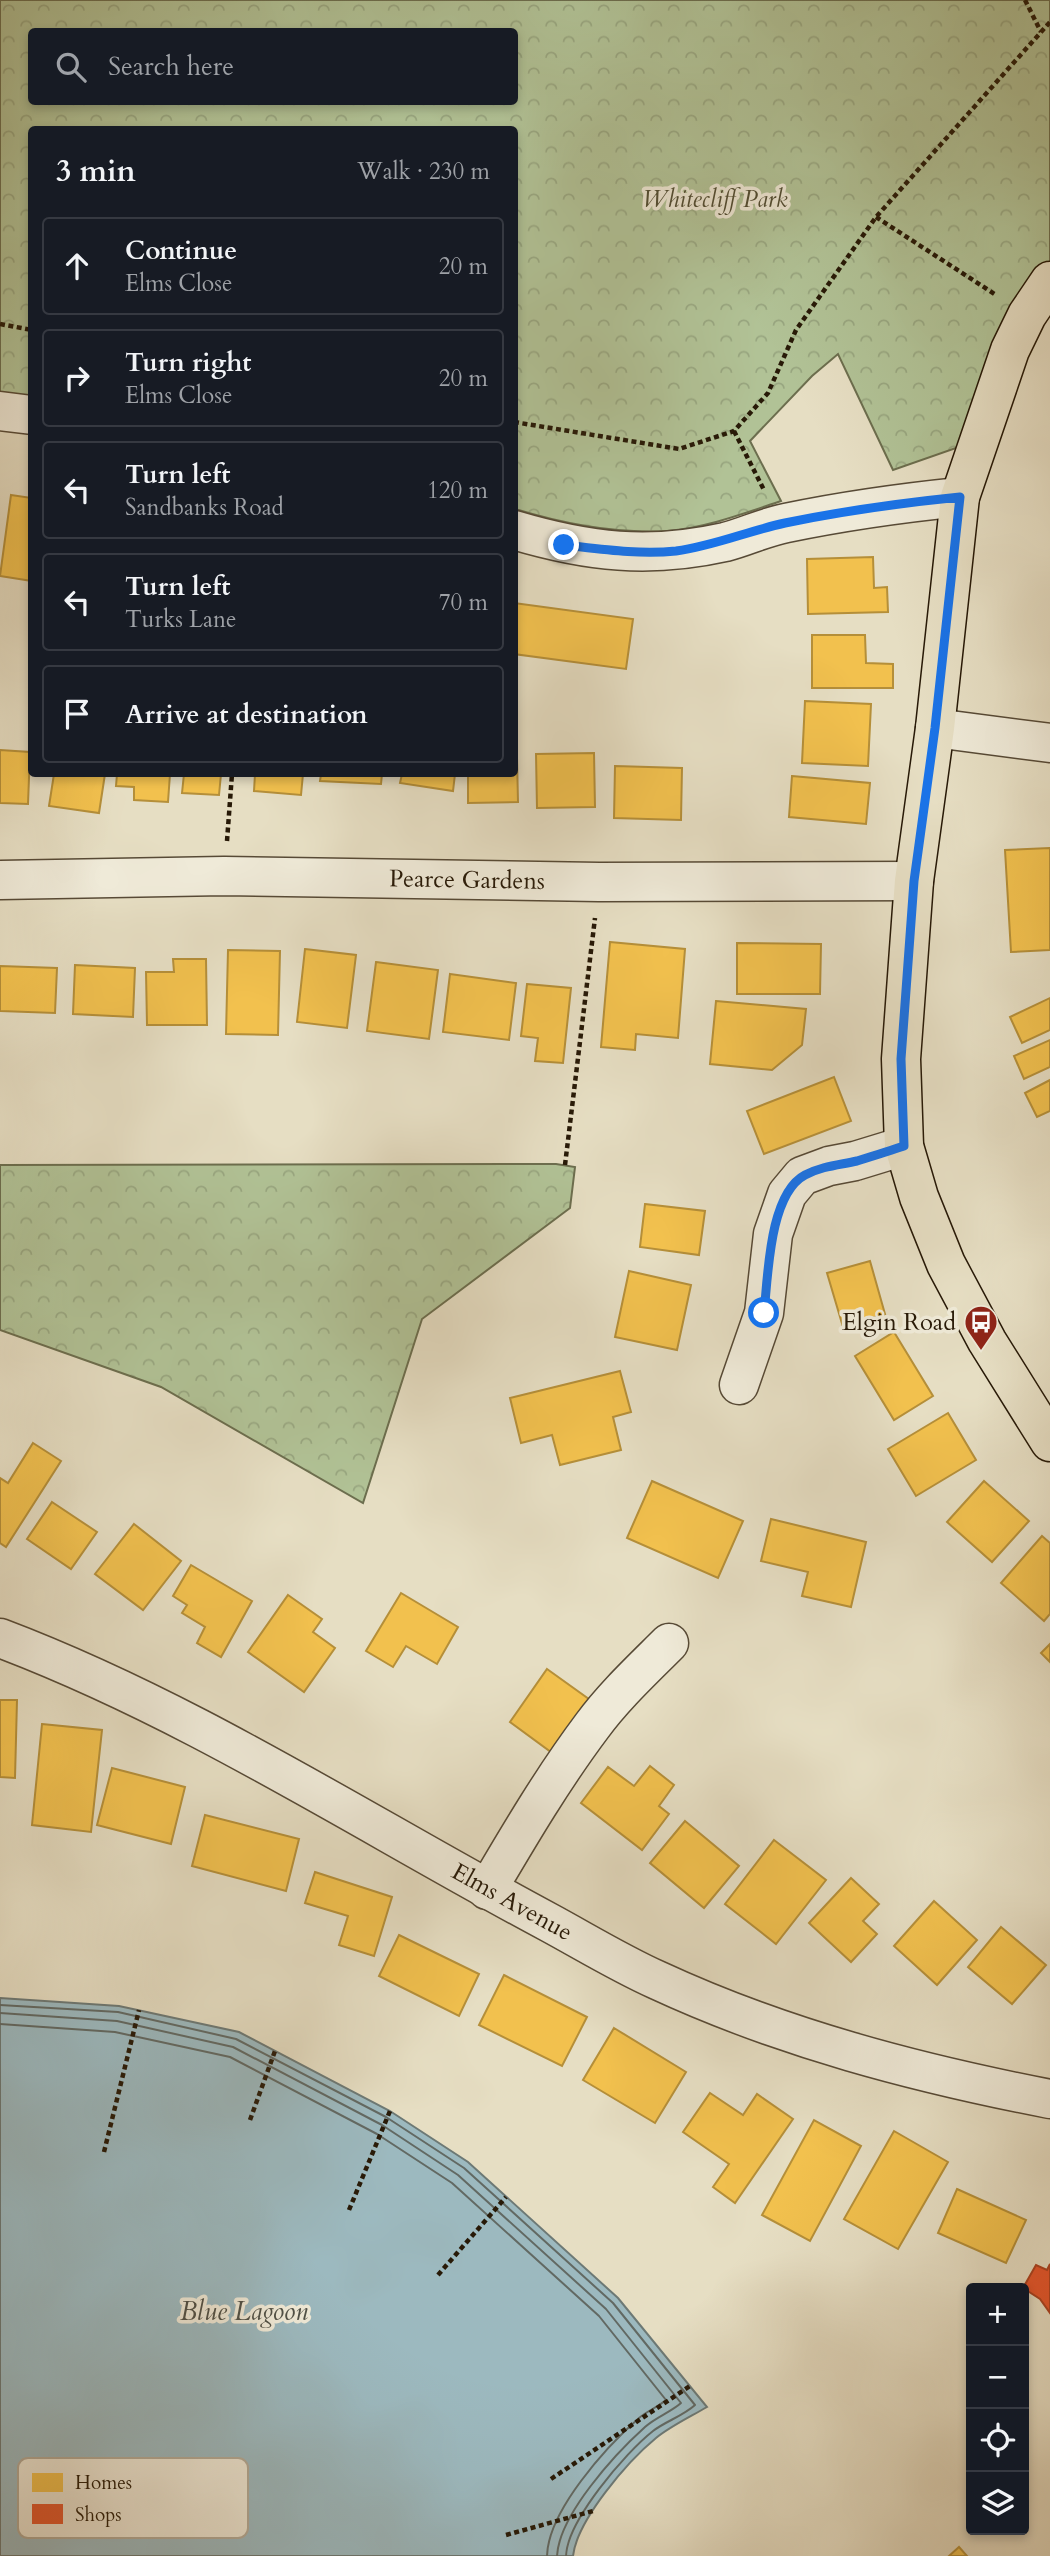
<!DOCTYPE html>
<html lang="en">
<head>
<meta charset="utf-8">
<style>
  body { margin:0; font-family:Cardo,serif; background:#242831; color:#f1f3f6 }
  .controls { position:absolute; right:21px; bottom:21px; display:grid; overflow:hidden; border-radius:7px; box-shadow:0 4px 10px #0003 }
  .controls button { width:63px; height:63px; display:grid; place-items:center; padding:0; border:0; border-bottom:2px solid #363941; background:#171b24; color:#f1f3f6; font:35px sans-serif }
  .stop { position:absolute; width:21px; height:21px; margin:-16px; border:5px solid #1a73e8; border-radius:50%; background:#fff }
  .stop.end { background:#1a73e8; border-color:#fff; box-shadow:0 2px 7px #0008 }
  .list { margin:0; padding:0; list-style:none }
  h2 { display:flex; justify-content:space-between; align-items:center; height:91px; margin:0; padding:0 28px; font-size:30px }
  h2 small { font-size:23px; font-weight:400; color:#9ea1a6 }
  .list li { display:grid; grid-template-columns:46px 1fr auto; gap:21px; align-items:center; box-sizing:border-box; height:98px; margin:0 14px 14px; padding:0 14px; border:2px solid #363941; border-radius:7px }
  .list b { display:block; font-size:26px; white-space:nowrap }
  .list p { margin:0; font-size:23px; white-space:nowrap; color:#9ea1a6 }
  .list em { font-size:23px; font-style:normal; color:#9ea1a6 }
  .icon { flex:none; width:38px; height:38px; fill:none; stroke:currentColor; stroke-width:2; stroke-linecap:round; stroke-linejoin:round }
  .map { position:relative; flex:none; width:1050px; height:2556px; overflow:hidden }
  .search { position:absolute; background:#171b24; box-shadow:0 4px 10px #0003; left:28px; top:28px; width:490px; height:77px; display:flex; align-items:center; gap:18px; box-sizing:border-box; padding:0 24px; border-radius:7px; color:#9ea1a6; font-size:26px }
  .panel { position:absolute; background:#171b24; box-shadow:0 4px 10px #0003; left:28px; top:126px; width:490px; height:651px; border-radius:7px }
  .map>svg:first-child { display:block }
  .park { fill:url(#park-crowns); stroke:#6c6e4e; stroke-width:2; fill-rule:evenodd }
  .water { fill:#9cb9bf; stroke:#6d7975; stroke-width:2 }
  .homes { fill:#f2c14e; stroke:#b58f39; stroke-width:2 }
  .shops { fill:#e4572e; stroke:#ab4422; stroke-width:2 }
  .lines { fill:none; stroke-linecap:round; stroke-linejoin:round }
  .shore { stroke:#626963; stroke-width:2 }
  .minor-casing { stroke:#574a36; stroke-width:41 }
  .major-casing { stroke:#271907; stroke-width:41 }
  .path { stroke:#271907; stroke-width:4.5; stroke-dasharray:5 3.5; stroke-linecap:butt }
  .minor { stroke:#efead8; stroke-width:38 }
  .major { stroke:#e6dec3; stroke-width:38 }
  .route { stroke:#1a73e8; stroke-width:9 }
  .labels { text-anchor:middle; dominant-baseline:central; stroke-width:7; stroke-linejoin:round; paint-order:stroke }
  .park-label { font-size:24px; font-style:italic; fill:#504c32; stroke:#efead8 }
  .street-label { font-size:24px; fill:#271907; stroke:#efead8 }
  .poi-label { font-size:24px; fill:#271907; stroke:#efead8; text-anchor:end }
  .water-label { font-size:26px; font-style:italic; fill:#505147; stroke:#efead8 }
  .key { fill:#efead8; stroke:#b3ab99; stroke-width:2 }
  .key-label { font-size:19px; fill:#271907 }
</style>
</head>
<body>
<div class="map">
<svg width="1050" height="2556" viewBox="0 0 1050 2556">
  <defs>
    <pattern id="park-crowns" width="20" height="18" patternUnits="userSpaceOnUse" patternTransform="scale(1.75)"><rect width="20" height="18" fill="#b1c296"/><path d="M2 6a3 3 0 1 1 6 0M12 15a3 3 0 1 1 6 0" fill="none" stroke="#98a680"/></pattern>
  </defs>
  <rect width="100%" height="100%" fill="#e6dec3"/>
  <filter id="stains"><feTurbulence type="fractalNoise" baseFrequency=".00286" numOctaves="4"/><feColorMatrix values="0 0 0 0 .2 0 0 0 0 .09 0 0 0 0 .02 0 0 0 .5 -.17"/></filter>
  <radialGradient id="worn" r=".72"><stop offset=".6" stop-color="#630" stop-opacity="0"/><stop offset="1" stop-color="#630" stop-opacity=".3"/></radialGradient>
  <g class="park">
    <path d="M 0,0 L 1050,0 L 1050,281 L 979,440 L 893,470 L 838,354 L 812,376 L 750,441 L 781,501 C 745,513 706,528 667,531 C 615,534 564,524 515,509 L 514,130 L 32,130 L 31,398 L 0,393 ZM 32,32 L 514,32 L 514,102 L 32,102 Z"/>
    <path d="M 556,1164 L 575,1167 L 570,1208 L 422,1319 L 363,1503 L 161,1387 L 0,1330 L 0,1165 Z"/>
  </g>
  <path class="water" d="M 0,1998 L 119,2006 L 239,2032 L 390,2111 L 468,2162 L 618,2298 L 707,2407 C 690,2417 671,2426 656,2438 C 628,2461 577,2520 573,2556 L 0,2556 Z"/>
  <g class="homes">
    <path d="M 11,495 L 32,498 L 32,581 L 0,576 Z"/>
    <path d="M 873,557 L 874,588 L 887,587 L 888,612 L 808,614 L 807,559 Z"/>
    <path d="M 514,603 L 633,619 L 626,669 L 514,654 Z"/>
    <path d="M 812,635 L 865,635 L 866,663 L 893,664 L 893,688 L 812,688 Z"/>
    <path d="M 805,701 L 871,704 L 868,766 L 802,763 Z"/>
    <path d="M 0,750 L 30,752 L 28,804 L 0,803 Z"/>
    <path d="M 594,753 L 595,807 L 537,808 L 536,754 Z"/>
    <path d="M 514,758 L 517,758 L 518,802 L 468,803 L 468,774 L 514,774 Z"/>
    <path d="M 615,766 L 682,768 L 681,820 L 614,818 Z"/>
    <path d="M 54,774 L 105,774 L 99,813 L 49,806 Z"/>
    <path d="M 117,774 L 170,774 L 168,802 L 134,800 L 134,787 L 116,786 Z"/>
    <path d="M 184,774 L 221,774 L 219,795 L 182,793 Z"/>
    <path d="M 255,774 L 303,774 L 301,795 L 254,791 Z"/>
    <path d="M 321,774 L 382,774 L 381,784 L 320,781 Z"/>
    <path d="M 402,774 L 455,774 L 453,791 L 400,783 Z"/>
    <path d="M 792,776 L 870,783 L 866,824 L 789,817 Z"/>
    <path d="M 1050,848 L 1050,950 L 1011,952 L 1005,850 Z"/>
    <path d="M 610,942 L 685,949 L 678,1038 L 636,1034 L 635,1050 L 601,1047 Z"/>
    <path d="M 737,943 L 821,944 L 820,994 L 737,994 Z"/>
    <path d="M 305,949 L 356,955 L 347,1028 L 297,1022 Z"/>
    <path d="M 228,950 L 280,951 L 278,1035 L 226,1034 Z"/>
    <path d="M 173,959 L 206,959 L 207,1025 L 147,1025 L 146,972 L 174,972 Z"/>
    <path d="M 376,962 L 438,970 L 429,1039 L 367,1031 Z"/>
    <path d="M 75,965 L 135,968 L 133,1017 L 73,1014 Z"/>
    <path d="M 0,966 L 57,968 L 55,1013 L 0,1011 Z"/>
    <path d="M 450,974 L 516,983 L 509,1040 L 443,1032 Z"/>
    <path d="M 527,984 L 571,988 L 563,1063 L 535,1061 L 538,1038 L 521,1036 Z"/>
    <path d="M 1050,998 L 1050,1030 L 1022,1043 L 1010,1017 Z"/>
    <path d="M 716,1001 L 806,1009 L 802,1045 L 772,1070 L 710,1064 Z"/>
    <path d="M 1050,1040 L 1050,1067 L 1024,1079 L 1014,1056 Z"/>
    <path d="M 834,1077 L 851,1121 L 764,1154 L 747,1111 Z"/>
    <path d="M 1050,1080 L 1050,1111 L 1037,1117 L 1025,1093 Z"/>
    <path d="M 645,1204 L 705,1211 L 699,1255 L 640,1247 Z"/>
    <path d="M 870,1261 L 885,1314 L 843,1327 L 827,1273 Z"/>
    <path d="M 629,1271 L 691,1285 L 677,1350 L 615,1337 Z"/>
    <path d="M 894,1332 L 933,1396 L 894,1420 L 855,1356 Z"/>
    <path d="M 620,1371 L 631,1412 L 613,1417 L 621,1450 L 560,1465 L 552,1435 L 521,1443 L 510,1398 Z"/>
    <path d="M 948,1413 L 976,1460 L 916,1496 L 888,1449 Z"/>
    <path d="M 33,1443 L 61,1461 L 6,1547 L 0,1543 L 0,1478 L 8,1483 Z"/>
    <path d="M 652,1481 L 743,1521 L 718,1578 L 627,1538 Z"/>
    <path d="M 984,1481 L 1029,1521 L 992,1562 L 947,1522 Z"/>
    <path d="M 52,1502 L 97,1532 L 71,1569 L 27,1539 Z"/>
    <path d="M 771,1519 L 866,1542 L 851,1607 L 802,1596 L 808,1572 L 761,1561 Z"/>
    <path d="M 134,1524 L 181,1561 L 143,1610 L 95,1574 Z"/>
    <path d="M 1042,1536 L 1050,1543 L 1050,1614 L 1044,1621 L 1001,1583 Z"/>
    <path d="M 191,1565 L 252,1601 L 221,1657 L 197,1643 L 205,1627 L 182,1613 L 187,1605 L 173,1596 Z"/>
    <path d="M 401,1593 L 458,1627 L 437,1664 L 406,1646 L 393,1667 L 366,1651 Z"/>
    <path d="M 288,1595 L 322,1619 L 313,1632 L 335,1648 L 304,1692 L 248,1652 Z"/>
    <path d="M 1050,1644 L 1050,1662 L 1041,1653 Z"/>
    <path d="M 547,1669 L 593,1702 L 555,1755 L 510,1722 Z"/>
    <path d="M 0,1700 L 17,1700 L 15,1778 L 0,1777 Z"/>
    <path d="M 42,1724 L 102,1730 L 91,1832 L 32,1825 Z"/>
    <path d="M 650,1766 L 674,1785 L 659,1806 L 669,1814 L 642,1850 L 581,1803 L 608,1767 L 634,1786 Z"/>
    <path d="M 112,1768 L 185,1787 L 171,1844 L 97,1825 Z"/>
    <path d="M 205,1815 L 299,1839 L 286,1891 L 192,1866 Z"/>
    <path d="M 685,1821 L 739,1866 L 704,1908 L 650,1863 Z"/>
    <path d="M 774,1840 L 826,1880 L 776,1944 L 725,1904 Z"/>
    <path d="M 315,1872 L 392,1897 L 374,1956 L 339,1945 L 348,1916 L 305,1903 Z"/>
    <path d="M 851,1878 L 879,1904 L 863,1921 L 877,1934 L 851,1962 L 809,1923 Z"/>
    <path d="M 934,1901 L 977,1940 L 937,1985 L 894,1946 Z"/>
    <path d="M 1001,1927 L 1046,1965 L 1012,2004 L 968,1967 Z"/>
    <path d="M 399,1935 L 479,1974 L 459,2016 L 379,1976 Z"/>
    <path d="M 504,1975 L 587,2017 L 562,2066 L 479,2025 Z"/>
    <path d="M 614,2028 L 686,2072 L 655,2123 L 583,2080 Z"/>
    <path d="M 710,2093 L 743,2115 L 757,2094 L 793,2119 L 735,2203 L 713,2187 L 729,2164 L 683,2132 Z"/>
    <path d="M 814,2120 L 861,2146 L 810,2241 L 762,2215 Z"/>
    <path d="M 894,2131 L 948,2162 L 898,2249 L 844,2219 Z"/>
    <path d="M 957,2189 L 1026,2220 L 1006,2263 L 938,2233 Z"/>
    <path d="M 959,2547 L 967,2556 L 949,2556 Z"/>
  </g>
  <path class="shops" d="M 1050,2264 L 1050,2313 L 1040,2299 L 1023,2288 L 1036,2265 L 1047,2270 Z"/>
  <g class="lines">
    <g class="shore">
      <path d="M 0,2005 L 118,2012 L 236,2039 L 386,2117 L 464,2168 L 613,2303 L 695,2405 C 683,2416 666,2421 653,2431 C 625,2453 567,2521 566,2556"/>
      <path d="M 0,2013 L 117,2021 L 233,2047 L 382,2125 L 458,2175 L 606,2309 L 681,2403 C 671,2412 656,2417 645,2427 C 615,2454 559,2515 557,2556"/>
      <path d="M 0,2024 L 115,2032 L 230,2057 L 377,2134 L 452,2183 L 599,2316 L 666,2400 C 658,2407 647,2411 639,2418 C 606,2447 548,2511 547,2556"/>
    </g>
    <defs>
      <g id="minor">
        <path d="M 0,411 L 32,415"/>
        <path d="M 514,530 C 588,552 649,559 725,542 C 745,537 765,527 786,523 C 844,511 901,503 960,497"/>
        <path d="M 935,728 L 1050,743"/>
        <path d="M 0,880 L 224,876 L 599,882 L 914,881"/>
        <path d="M 739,1385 L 764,1313 L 773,1234 L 787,1194 L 802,1176 L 829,1166 L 855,1161 L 904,1146"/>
        <path d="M 0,1638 C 193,1711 368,1826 550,1923 C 585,1942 621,1964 657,1980 C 782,2038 916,2073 1050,2099"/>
        <path d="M 487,1890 C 520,1834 553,1778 592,1726 C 614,1696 642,1670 669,1643"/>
      </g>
      <path id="major" d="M 1050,281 L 1027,315 L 1010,350 L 960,497 L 935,728 L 914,881 L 901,1059 L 904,1146 L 919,1197 L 946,1264 L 987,1341 L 1050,1442"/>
    </defs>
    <use href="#minor" class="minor-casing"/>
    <use href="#major" class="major-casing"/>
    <g class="path">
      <path d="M 1025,0 L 1041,32"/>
      <path d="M 876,217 L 996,295"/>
      <path d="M 0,324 L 32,330"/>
      <path d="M 514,422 L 679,449 L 734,431 L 768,393 L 796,330 L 876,217 L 1050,22"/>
      <path d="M 734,431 L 764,490"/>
      <path d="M 227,841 L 232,774"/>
      <path d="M 565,1165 L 595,918"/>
      <path d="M 250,2120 L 275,2051"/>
      <path d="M 104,2152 L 139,2010"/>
      <path d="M 349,2210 L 390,2111"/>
      <path d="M 438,2275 L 506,2197"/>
      <path d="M 551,2479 L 690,2386"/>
      <path d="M 506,2535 L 593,2511"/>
    </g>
    <use href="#minor" class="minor"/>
    <use href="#major" class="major"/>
  </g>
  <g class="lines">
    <path class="route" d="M 564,545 C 600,549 639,555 676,551 C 714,546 748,531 785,523 C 843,511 901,503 960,497 L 935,728 L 914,881 L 901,1059 L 904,1146 C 889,1151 873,1156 857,1161 C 839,1165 822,1166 805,1175 C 769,1194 768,1277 764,1313"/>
  </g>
  <defs>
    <symbol id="bus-pin" viewBox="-11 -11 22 30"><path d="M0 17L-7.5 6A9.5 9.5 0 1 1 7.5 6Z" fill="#8f2418" stroke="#efead8"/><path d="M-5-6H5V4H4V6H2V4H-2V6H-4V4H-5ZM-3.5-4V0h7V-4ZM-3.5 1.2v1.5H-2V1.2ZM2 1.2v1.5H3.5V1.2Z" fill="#fff"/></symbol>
  </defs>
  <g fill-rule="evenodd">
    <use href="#bus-pin" x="962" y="1303" width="38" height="52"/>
  </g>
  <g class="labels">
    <g class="park-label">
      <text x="715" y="199">Whitecliff Park</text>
    </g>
    <g class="street-label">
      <text transform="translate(467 880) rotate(1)">Pearce Gardens</text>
      <text transform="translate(512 1902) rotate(29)">Elms Avenue</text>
    </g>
    <g class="poi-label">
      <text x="956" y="1322">Elgin Road</text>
    </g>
    <g class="water-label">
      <text x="244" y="2311">Blue Lagoon</text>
    </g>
  </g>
  <rect x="18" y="2458" width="230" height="80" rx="10" class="key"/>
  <rect x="32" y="2473" width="31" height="19" fill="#f2c14e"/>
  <rect x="32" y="2504" width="31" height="20" fill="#e4572e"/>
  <g class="key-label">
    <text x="75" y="2489">Homes</text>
    <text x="75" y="2521">Shops</text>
  </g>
  <rect width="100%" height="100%" filter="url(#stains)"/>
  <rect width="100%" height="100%" fill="url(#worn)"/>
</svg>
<div class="controls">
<button>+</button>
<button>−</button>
<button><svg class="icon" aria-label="locate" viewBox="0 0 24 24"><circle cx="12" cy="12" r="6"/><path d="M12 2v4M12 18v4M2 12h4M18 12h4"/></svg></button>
<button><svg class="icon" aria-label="layers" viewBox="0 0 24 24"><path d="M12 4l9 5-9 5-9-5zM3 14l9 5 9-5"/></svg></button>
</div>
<div class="stop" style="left:764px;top:1313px"></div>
<div class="stop end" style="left:564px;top:545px"></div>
<div class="search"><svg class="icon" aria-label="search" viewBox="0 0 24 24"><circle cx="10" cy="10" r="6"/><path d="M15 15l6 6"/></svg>Search here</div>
<section class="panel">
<h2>3 min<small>Walk · 230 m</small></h2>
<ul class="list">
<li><svg class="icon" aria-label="ahead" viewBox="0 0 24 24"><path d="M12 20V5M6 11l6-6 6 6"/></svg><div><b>Continue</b><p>Elms Close</p></div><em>20 m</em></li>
<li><svg class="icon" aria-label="right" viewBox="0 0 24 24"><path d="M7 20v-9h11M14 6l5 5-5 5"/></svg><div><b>Turn right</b><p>Elms Close</p></div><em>20 m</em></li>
<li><svg class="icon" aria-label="left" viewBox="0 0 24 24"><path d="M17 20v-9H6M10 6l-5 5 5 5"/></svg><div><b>Turn left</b><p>Sandbanks Road</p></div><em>120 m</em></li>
<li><svg class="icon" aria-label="left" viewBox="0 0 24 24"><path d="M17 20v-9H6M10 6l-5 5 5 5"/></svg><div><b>Turn left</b><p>Turks Lane</p></div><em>70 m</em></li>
<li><svg class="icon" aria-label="arrive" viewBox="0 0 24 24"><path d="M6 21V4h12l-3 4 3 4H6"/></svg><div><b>Arrive at destination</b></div></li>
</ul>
</section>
</div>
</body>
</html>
